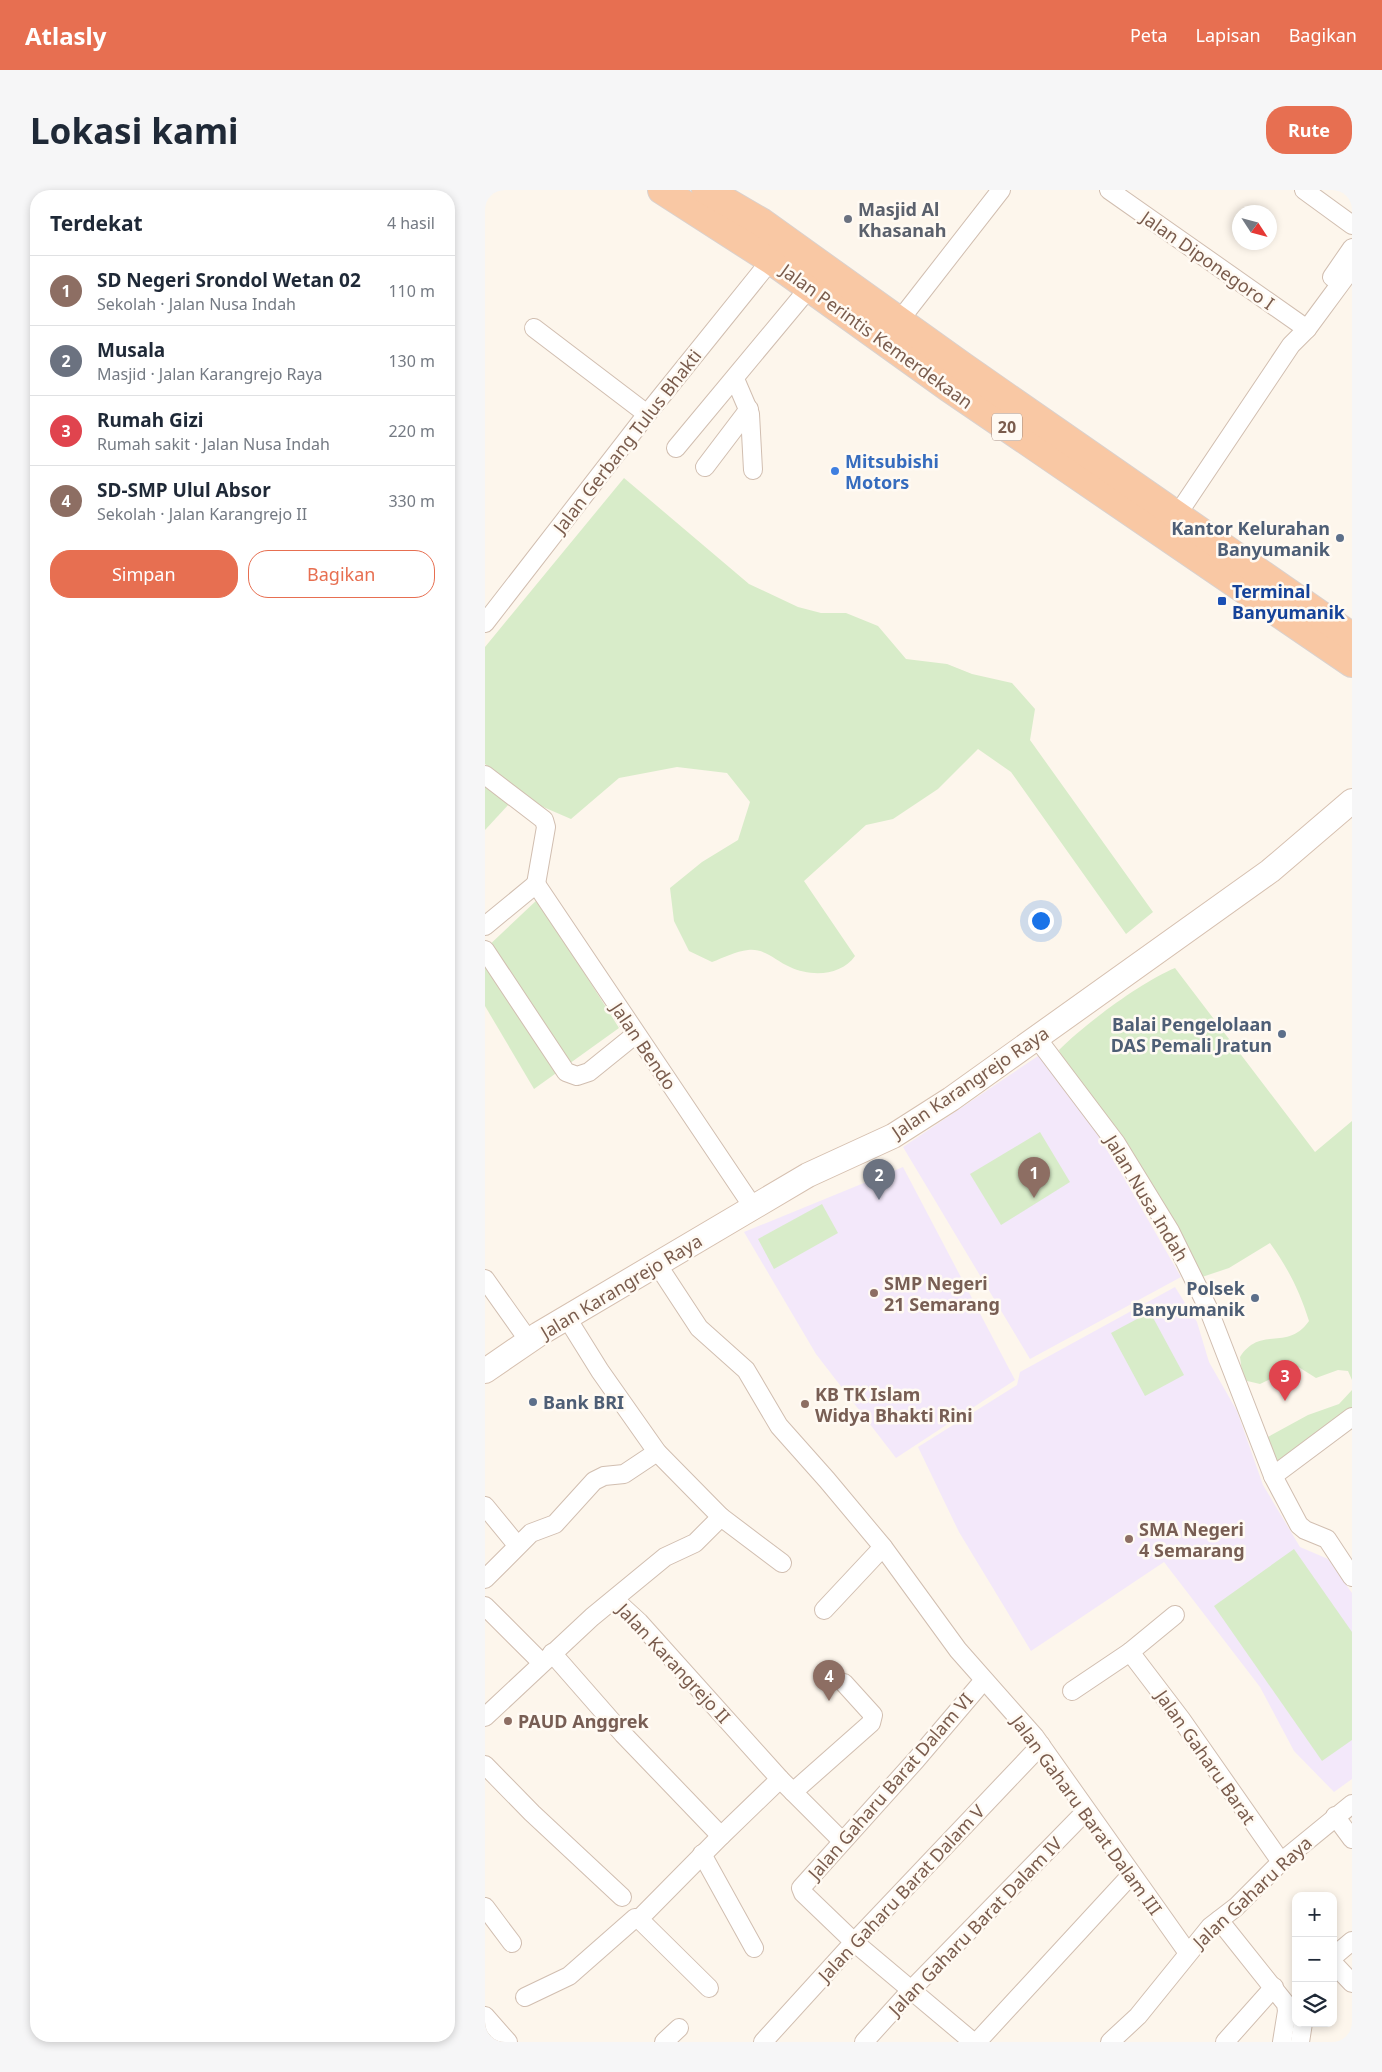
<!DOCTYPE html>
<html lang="id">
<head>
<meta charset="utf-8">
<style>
  body { margin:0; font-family:"Noto Sans",sans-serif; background:#f6f6f7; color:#1f2937 }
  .controls { position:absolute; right:15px; bottom:15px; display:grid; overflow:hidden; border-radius:10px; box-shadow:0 2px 8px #0003 }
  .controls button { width:45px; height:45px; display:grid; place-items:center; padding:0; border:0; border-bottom:1px solid #e0e1e3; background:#fff; color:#1f2937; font:25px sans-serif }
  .compass { position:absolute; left:747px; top:15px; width:45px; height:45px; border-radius:50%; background:#fff; box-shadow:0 2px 8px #0003; rotate:126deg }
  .you { position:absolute; left:555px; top:730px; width:18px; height:18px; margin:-12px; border:4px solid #fff; border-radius:50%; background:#1a73e8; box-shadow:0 0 0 8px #1a73e833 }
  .badge { display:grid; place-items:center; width:32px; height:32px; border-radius:50%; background:#e76f51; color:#fff; font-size:16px; font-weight:700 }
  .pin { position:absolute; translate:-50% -41px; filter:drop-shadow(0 1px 2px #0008) }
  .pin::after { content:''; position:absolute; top:26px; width:18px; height:15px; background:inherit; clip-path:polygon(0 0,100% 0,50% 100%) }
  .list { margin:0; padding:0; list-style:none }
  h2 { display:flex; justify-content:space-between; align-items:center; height:65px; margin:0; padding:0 20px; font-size:21px }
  h2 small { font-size:16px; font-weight:400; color:#747a83 }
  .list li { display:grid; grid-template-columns:32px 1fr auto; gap:15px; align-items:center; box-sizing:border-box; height:70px; padding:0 20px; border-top:1px solid #e0e1e3 }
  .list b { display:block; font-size:19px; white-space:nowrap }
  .list p { margin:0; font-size:16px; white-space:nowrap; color:#747a83 }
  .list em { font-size:16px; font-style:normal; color:#747a83 }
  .actions { display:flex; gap:10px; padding:15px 20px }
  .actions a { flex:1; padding:11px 0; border:1px solid #e76f51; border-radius:20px; text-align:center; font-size:18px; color:#e76f51 }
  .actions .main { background:#e76f51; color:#fff }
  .icon { flex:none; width:28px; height:28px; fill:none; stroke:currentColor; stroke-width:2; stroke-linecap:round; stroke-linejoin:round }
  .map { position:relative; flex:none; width:867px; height:1852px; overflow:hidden; border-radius:20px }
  header { display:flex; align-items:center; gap:30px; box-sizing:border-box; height:70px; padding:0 25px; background:#e76f51; color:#fff }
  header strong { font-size:24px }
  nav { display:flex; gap:28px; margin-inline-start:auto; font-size:18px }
  .intro { display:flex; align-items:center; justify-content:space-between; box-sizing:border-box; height:120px; padding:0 30px }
  h1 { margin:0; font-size:35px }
  .button { padding:12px 22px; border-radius:20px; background:#e76f51; color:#fff; font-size:18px; font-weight:700 }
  main { display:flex; gap:30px; padding:0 30px }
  aside { flex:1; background:#fff; border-radius:20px; box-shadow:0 2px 8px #0003 }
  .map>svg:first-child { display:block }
  .education { fill:#f3e8fa }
  .green { fill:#d8ecc9 }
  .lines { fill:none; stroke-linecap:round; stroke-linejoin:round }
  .stream { stroke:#a5d3da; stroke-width:5 }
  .minor-casing { stroke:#d1beb0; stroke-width:20 }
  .secondary-casing { stroke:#d6c0b0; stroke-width:26 }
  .trunk-casing { stroke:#dad1cd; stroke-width:30 }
  .minor { stroke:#fff; stroke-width:18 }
  .secondary { stroke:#fff; stroke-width:24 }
  .trunk { stroke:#f9c8a4; stroke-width:28 }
  .worship-dot { fill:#6b7280; stroke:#fffaf3; stroke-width:2 }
  .shop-dot { fill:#3f7fe0; stroke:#fffaf3; stroke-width:2 }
  .service-dot { fill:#5c6f8a; stroke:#fffaf3; stroke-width:2 }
  .transit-dot { fill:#1a4fb4; stroke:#fffaf3; stroke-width:2 }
  .education-dot { fill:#8d6e63; stroke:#fffaf3; stroke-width:2 }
  .labels { text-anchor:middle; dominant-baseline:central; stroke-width:5; stroke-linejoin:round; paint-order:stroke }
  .shield { fill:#fffaf3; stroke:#a28b7f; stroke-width:1 }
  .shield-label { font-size:16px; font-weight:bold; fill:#7a5c4d }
  .worship-label { font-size:18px; font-weight:bold; fill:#5b616d; stroke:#fffaf3; text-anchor:start }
  .street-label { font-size:18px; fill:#7a5c4d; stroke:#fffaf3 }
  .shop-label { font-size:18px; font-weight:bold; fill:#366cbe; stroke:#fffaf3; text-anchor:start }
  .service-label { font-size:18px; font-weight:bold; fill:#4e5e75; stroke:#fffaf3; text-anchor:end }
  .transit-label { font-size:18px; font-weight:bold; fill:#164399; stroke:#fffaf3; text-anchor:start }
  .education-label { font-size:18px; font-weight:bold; fill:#785e54; stroke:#fffaf3; text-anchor:start }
</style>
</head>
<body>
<header>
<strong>Atlasly</strong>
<nav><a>Peta</a><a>Lapisan</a><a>Bagikan</a></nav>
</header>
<div class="intro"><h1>Lokasi kami</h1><a class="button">Rute</a></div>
<main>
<aside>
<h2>Terdekat<small>4 hasil</small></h2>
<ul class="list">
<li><span class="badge" style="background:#8d6e63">1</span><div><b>SD Negeri Srondol Wetan 02</b><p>Sekolah · Jalan Nusa Indah</p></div><em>110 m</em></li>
<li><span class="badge" style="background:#6b7280">2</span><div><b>Musala</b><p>Masjid · Jalan Karangrejo Raya</p></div><em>130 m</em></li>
<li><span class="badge" style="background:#e0444e">3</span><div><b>Rumah Gizi</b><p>Rumah sakit · Jalan Nusa Indah</p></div><em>220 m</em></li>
<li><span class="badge" style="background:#8d6e63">4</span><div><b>SD-SMP Ulul Absor</b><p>Sekolah · Jalan Karangrejo II</p></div><em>330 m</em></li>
</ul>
<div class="actions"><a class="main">Simpan</a><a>Bagikan</a></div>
</aside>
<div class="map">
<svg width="867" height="1852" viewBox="0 0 867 1852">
  <rect width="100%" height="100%" fill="#fdf6ec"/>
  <g class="education">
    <path d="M 556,864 L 604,931 L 635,981 L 696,1087 L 545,1169 L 418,957 Z"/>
    <path d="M 418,977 L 530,1190 L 411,1268 L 331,1164 L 259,1042 Z"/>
    <path d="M 690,1097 L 712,1132 L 724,1172 L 752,1221 L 778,1295 L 815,1357 L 843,1369 L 867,1403 L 867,1589 L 849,1602 L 809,1561 L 775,1497 L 679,1372 L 546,1461 L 474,1342 L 433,1257 L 532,1195 L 535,1182 Z"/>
  </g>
  <g class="green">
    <path d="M 139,288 L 264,394 L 313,417 L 336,423 L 361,423 L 393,436 L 421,469 L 462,474 L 487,484 L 527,493 L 550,519 L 545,550 L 668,722 L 641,744 L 526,582 L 493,559 L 453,599 L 408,629 L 381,635 L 319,691 L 370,766 C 356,786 326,787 305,777 C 291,771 280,758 263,760 C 251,761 238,768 227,772 L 204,761 L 189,731 L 185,698 L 217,672 L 253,650 L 265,612 L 242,583 L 192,577 L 134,588 L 86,629 L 49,613 L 0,574 L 0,457 Z"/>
    <path d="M 0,596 L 24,614 L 0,640 Z"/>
    <path d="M 53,709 L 134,838 L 49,899 L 0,816 L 0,759 Z"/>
    <path d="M 690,778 L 830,962 L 867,931 L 867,1190 L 863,1181 L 853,1180 L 831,1188 L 812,1176 L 775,1194 L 758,1190 L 755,1167 C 776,1135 802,1162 824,1131 C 815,1102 803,1078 785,1053 L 744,1078 L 717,1087 L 580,875 L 574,860 C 600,834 656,792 690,778 Z"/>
    <path d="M 555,942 L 585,992 L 516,1035 L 485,984 Z"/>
    <path d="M 337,1014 L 353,1043 L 289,1079 L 273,1049 Z"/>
    <path d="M 665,1122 L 699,1185 L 660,1206 L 626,1143 Z"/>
    <path d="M 867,1200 L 867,1224 L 788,1274 L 781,1248 L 823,1225 L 854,1214 Z"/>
    <path d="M 809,1359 L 867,1442 L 867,1550 L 837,1571 L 729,1416 Z"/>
  </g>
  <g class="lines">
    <path class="stream" d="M 808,1817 L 811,1801"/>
    <defs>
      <g id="minor">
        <path d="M 624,0 L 822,139"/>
        <path d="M 819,0 L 867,35"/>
        <path d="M 847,87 L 867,58"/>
        <path d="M 414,131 L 516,0"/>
        <path d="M 49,138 L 162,224"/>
        <path d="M 250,189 L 265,224 L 268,280"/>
        <path d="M 191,258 L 324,98"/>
        <path d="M 220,277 L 264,219"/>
        <path d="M 686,334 L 806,155 L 822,139 L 867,78"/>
        <path d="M 0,433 L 162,224 L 286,70"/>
        <path d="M 0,585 L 59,630 L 61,637 L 51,694"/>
        <path d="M 51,694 L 268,1017"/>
        <path d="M 0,736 L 51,694"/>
        <path d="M 0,760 L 81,882 L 92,886 L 104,882 L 151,844"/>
        <path d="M 551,847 L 631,953 L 685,1041 L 723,1118 L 788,1286 L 814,1335 L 820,1340 L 842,1349 L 867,1387"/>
        <path d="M 172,1074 L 214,1138 L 261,1180 L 294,1236 L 342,1290 L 398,1357 L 473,1460 L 550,1547 L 703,1763"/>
        <path d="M 0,1089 L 44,1151"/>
        <path d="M 788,1286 L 867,1227"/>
        <path d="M 0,1316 L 32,1355"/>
        <path d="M 236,1327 L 297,1373"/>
        <path d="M 0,1389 L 46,1343 L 70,1334 L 109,1291 L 119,1286 L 139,1284 L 172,1262"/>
        <path d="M 130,1410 L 154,1432 L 295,1589 L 357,1651"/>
        <path d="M 0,1416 L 57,1473"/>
        <path d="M 339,1420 L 398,1357"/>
        <path d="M 645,1462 L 696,1529 L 796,1672"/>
        <path d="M 67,1463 L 138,1544 L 236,1646"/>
        <path d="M 587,1501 L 645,1462 L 690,1425"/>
        <path d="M 0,1527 L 107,1427 L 180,1367 L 210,1353 L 236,1327 L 172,1262 L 115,1181 L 82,1128"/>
        <path d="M 0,1575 L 47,1623 L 137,1707"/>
        <path d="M 308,1602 L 386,1533 L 388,1525 L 359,1493"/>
        <path d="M 850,1626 L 867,1649"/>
        <path d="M 217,1664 L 269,1758"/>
        <path d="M 0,1717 L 27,1753"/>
        <path d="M 734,1730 L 801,1814 L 802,1821 L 797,1852"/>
        <path d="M 848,1767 L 867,1751"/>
        <path d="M 848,1773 L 867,1793"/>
        <path d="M 224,1798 L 154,1729 L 236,1646 L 295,1589"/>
        <path d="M 40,1807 L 84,1786 L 150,1728 L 154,1729"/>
        <path d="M 0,1826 L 23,1852"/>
        <path d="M 179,1852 L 194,1838"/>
        <path d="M 278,1852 L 369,1752 L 556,1555"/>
        <path d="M 379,1852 L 427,1799 L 601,1621"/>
        <path d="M 488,1852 L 369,1752 L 318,1703 L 316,1698 L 431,1570 L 499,1490"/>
        <path d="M 492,1852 L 646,1685"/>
        <path d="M 625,1852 L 653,1826 L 725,1737 L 751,1717 L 796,1672 L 867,1614"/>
        <path d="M 740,1852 L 789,1797"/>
        <path d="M 815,1852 L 818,1833"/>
      </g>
      <path id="secondary" d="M 0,1181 L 54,1144 L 323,985 L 408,946 L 466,909 L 785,681 L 867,611"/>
      <g id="trunk">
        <path d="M 177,0 L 286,70 L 463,197 L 867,473"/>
        <path d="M 221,0 L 276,32 L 477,176 L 867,447"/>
      </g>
    </defs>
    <use href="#minor" class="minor-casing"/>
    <use href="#secondary" class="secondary-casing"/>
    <use href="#trunk" class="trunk-casing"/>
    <use href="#minor" class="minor"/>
    <use href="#secondary" class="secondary"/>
    <use href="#trunk" class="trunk"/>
  </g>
  <circle class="worship-dot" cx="363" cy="29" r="5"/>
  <circle class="shop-dot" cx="350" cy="281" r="5"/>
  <g class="service-dot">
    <circle cx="855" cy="348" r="5"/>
    <circle cx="797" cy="844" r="5"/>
    <circle cx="770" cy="1108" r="5"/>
    <circle cx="48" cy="1212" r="5"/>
  </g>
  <rect class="transit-dot" x="732" y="406" width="10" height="10" rx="2.5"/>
  <g class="education-dot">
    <circle cx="389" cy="1103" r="5"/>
    <circle cx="320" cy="1214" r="5"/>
    <circle cx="644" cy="1349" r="5"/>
    <circle cx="23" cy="1531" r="5"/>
  </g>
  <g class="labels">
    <rect class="shield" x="507" y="223.5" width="30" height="27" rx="4"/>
    <g class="shield-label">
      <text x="522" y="237">20</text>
    </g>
    <g class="worship-label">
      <text x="373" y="19">Masjid Al<tspan x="373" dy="21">Khasanah</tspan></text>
    </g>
    <g class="street-label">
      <text transform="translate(723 70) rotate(35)">Jalan Diponegoro I</text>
      <text transform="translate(392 146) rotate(36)">Jalan Perintis Kemerdekaan</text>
      <text transform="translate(142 251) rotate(-52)">Jalan Gerbang Tulus Bhakti</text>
      <text transform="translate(159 856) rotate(56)">Jalan Bendo</text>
      <text transform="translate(485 892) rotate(-34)">Jalan Karangrejo Raya</text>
      <text transform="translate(662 1008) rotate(59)">Jalan Nusa Indah</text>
      <text transform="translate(136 1096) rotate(-31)">Jalan Karangrejo Raya</text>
      <text transform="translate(189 1473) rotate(47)">Jalan Karangrejo II</text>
      <text transform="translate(721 1567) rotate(55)">Jalan Gaharu Barat</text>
      <text transform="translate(405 1596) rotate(-49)">Jalan Gaharu Barat Dalam VI</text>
      <text transform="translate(602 1625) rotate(54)">Jalan Gaharu Barat Dalam III</text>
      <text transform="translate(767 1702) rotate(-43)">Jalan Gaharu Raya</text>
      <text transform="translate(416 1703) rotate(-47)">Jalan Gaharu Barat Dalam V</text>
      <text transform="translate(490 1736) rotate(-46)">Jalan Gaharu Barat Dalam IV</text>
    </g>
    <g class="shop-label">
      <text x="360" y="271">Mitsubishi<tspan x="360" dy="21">Motors</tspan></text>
    </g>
    <g class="service-label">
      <text x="845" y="338">Kantor Kelurahan<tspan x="845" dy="21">Banyumanik</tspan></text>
      <text x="787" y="834">Balai Pengelolaan<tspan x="787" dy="21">DAS Pemali Jratun</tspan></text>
      <text x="760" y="1098">Polsek<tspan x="760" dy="21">Banyumanik</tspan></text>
      <text x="58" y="1212" text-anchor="start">Bank BRI</text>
    </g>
    <g class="transit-label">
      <text x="747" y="401">Terminal<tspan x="747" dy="21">Banyumanik</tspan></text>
    </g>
    <g class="education-label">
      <text x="399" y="1093">SMP Negeri<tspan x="399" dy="21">21 Semarang</tspan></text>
      <text x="330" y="1204">KB TK Islam<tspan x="330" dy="21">Widya Bhakti Rini</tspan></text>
      <text x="654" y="1339">SMA Negeri<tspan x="654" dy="21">4 Semarang</tspan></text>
      <text x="33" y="1531">PAUD Anggrek</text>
    </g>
  </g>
</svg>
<div class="controls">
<button>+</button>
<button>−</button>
<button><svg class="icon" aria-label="layers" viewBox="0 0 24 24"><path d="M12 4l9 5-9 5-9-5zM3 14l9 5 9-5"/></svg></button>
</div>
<svg class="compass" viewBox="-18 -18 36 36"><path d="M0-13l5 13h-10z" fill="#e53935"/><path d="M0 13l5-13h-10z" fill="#747a83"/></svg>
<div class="you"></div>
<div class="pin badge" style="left:549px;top:1008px;background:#8d6e63">1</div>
<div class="pin badge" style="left:394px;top:1010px;background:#6b7280">2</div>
<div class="pin badge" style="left:800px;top:1211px;background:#e0444e">3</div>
<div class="pin badge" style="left:344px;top:1511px;background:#8d6e63">4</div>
</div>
</main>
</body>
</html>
